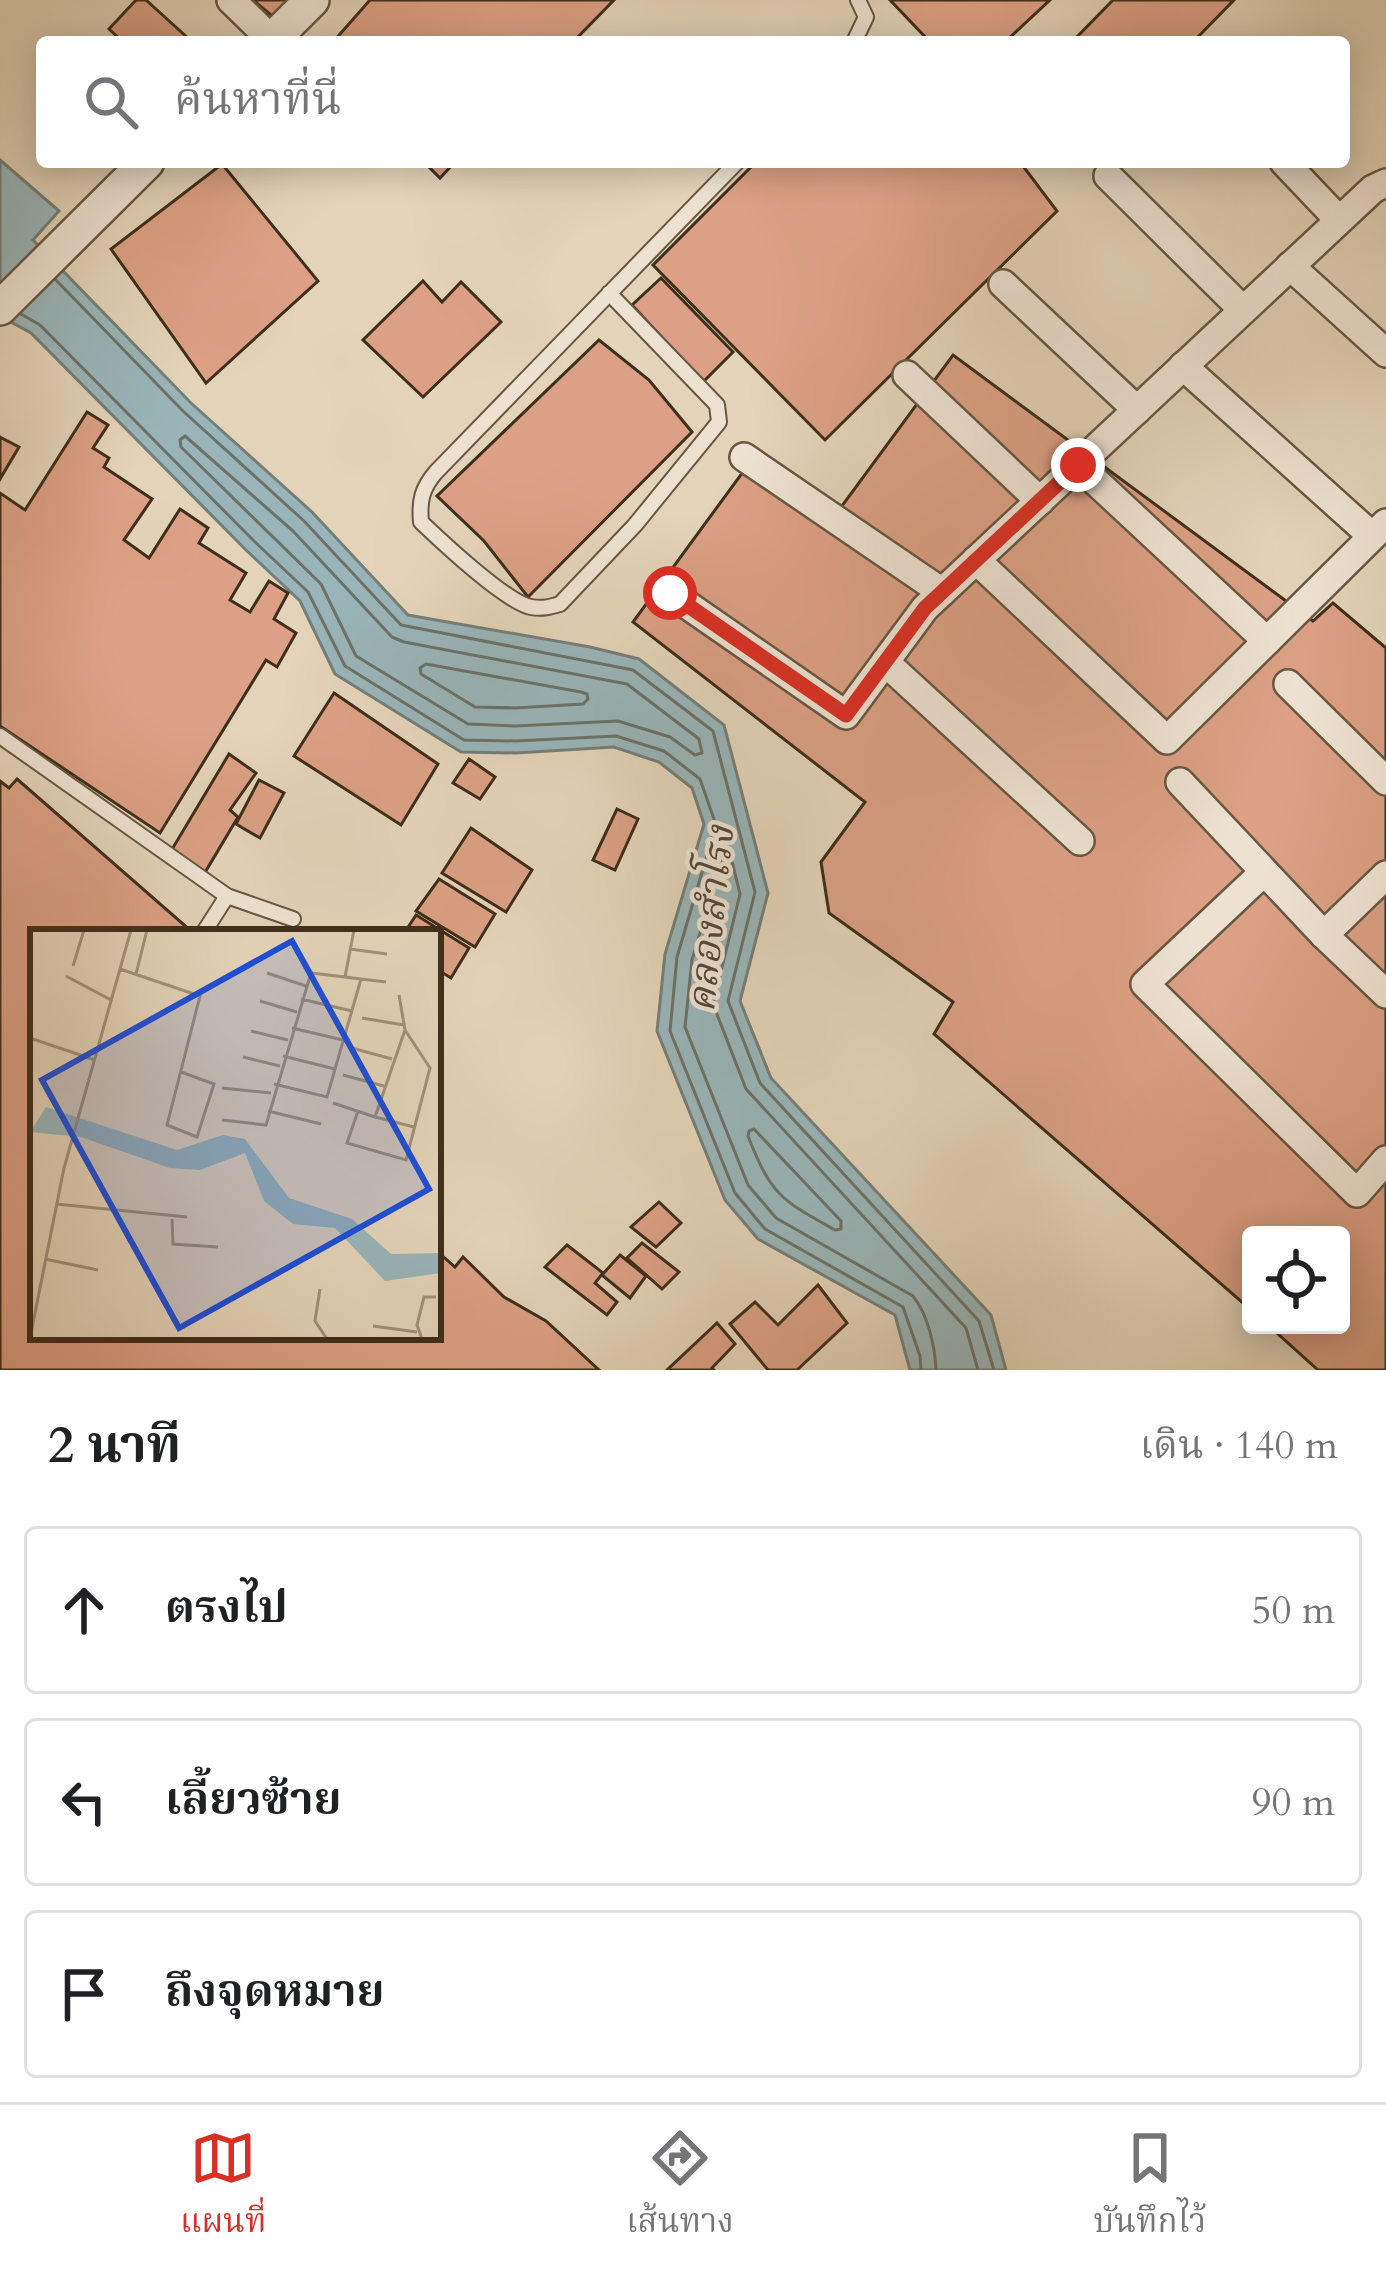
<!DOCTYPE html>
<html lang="th">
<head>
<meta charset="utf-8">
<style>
  body { margin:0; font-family:Cardo,"Noto Serif Thai",serif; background:#f2f2f2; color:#202124 }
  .controls { position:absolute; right:36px; bottom:36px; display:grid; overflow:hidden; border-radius:12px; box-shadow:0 6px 30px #0003 }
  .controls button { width:108px; height:108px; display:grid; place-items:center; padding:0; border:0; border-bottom:3px solid #e0e0e0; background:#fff; color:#202124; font:60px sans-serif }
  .stop { position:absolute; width:36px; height:36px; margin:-27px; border:9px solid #d93025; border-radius:50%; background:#fff }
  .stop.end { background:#d93025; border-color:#fff; box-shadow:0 3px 12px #0008 }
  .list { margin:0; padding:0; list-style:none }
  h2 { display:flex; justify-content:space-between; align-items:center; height:156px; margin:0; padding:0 48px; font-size:51px }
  h2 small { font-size:39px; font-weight:400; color:#757577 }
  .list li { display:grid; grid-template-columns:78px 1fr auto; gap:36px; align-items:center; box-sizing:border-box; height:168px; margin:0 24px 24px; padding:0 24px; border:3px solid #e0e0e0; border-radius:12px }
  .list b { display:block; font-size:45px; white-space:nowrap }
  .list em { font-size:39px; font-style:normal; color:#757577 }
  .icon { flex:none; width:66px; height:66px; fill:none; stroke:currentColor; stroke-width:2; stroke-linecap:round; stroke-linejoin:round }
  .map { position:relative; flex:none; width:1386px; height:1370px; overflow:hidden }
  .search { position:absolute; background:#fff; box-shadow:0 6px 30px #0003; left:36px; right:36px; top:36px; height:132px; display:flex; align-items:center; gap:30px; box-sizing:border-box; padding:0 42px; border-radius:12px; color:#757577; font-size:45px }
  .sheet { height:732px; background:#fff }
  nav { display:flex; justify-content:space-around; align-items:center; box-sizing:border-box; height:168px; border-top:3px solid #e0e0e0; background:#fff; font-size:33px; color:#757577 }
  nav a { display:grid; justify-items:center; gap:6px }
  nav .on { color:#d93025 }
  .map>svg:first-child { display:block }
  .water { fill:#99b5b9; stroke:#757f79; stroke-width:3 }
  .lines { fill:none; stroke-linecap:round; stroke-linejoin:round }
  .shore { stroke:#6c7269; stroke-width:3 }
  .building { fill:#dba085; stroke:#3f2e19; stroke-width:3 }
  .service-casing { stroke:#685741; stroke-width:18 }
  .minor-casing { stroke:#685741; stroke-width:32 }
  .tertiary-casing { stroke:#685741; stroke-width:38 }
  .service { stroke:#ede2d1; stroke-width:14 }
  .minor { stroke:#ede2d1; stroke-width:27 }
  .tertiary { stroke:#ede2d1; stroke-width:33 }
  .route { stroke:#d93025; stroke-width:15 }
  .labels { text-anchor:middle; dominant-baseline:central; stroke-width:9; stroke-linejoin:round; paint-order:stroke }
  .water-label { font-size:39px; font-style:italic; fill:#514939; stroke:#ede2d1 }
  .inset-road { fill:none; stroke:#a19178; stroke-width:3 }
  .view { fill:#1d4ed8; fill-opacity:0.15; stroke:#1d4ed8; stroke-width:6 }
  .inset-edge { fill:none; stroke:#3f2e19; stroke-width:6 }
</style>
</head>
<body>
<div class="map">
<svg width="1386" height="1370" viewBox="0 0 1386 1370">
  <rect width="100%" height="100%" fill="#e3d3b8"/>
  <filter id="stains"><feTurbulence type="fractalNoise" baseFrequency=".00167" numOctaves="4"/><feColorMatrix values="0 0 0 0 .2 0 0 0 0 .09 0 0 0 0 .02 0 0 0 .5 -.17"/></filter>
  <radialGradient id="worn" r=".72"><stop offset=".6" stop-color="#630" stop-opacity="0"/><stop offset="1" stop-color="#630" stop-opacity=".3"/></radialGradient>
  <path class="water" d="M 0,160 L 59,211 L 33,240 L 191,403 L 312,512 L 408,615 L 590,647 L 639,659 L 724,725 L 768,893 L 740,1001 L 771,1078 L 991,1315 L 1006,1370 L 910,1370 L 895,1315 L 758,1239 L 725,1200 L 657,1031 L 665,954 L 704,824 L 692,788 L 659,762 L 614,747 L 516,753 L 461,752 L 335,674 L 300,601 L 246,550 L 31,333 L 0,316 Z"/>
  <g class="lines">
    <g class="shore">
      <path d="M 56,280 L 183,411 L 304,521 L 401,625 L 633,670 L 713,731 L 755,892 L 728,1001 L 760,1083 L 979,1321 L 994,1370"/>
      <path d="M 21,314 L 40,325 L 254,541 L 308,592 L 345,666 L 464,740 L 516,741 L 616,736 L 664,751 L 700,779 L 716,825 L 677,957 L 670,1031 L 735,1193 L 765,1229 L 903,1307 L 920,1356 L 921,1370"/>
      <path d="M 185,436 L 293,531 L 392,637 L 404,642 L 627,684 L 699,739 L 702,753 L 695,755 L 670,737 L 618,721 L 515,726 L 468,724 L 356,656 L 321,584 L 181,447 L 180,440 Z"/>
      <path d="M 426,664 L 581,692 L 587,694 L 588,699 L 583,704 L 515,708 L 475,707 L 421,674 L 420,668 Z"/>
      <path d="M 754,1129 L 841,1221 L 841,1229 L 835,1230 C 781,1200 771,1195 748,1136 L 749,1131 Z"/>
      <path d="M 936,1370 C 935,1346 928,1315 913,1296 L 776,1218 L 748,1185 L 685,1027 L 692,960 L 721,862 L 724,858 L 732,861 L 740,894 L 713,1004 L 746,1089 L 966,1328 L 978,1370"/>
    </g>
  </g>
  <g class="building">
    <path d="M 136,0 L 146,0 L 190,40 L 188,42 L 123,42 L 109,29 Z"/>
    <path d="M 253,0 L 290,0 L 272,16 Z"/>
    <path d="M 370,0 L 614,0 L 573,42 L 333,42 Z"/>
    <path d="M 890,0 L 1050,0 L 1005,42 L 930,42 Z"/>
    <path d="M 1113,0 L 1234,0 L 1193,42 L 1072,42 Z"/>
    <path d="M 424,162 L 455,162 L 440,178 Z"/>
    <path d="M 756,162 L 1020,162 L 1057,211 L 825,440 L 653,265 Z"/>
    <path d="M 222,164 L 318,281 L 206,383 L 111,249 Z"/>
    <path d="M 661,278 L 733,352 L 703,382 L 632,305 Z"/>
    <path d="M 423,281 L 442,302 L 461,282 L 501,322 L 423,397 L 363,340 Z"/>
    <path d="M 599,340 L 649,380 L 692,432 L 528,597 L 484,541 L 437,496 Z"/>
    <path d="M 953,355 L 1313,621 L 1333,603 L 1386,648 L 1386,1370 L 1318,1370 L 1268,1325 L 1341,1325 L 1341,1235 L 1251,1235 L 1251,1310 L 934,1034 L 953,1002 L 829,913 L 821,862 L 865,802 L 633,622 L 748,465 L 842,506 Z"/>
    <path d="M 87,412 L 108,425 L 93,448 L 109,458 L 104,467 L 152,499 L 124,540 L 149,558 L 180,509 L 208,528 L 199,543 L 246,573 L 230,600 L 250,612 L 269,581 L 288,593 L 274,619 L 296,633 L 277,667 L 266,660 L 160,833 L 0,726 L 0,493 L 25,510 Z"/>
    <path d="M 0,437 L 19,447 L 0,479 Z"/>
    <path d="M 334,693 L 438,764 L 401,825 L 294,756 Z"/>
    <path d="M 229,754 L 256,773 L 230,810 L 238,817 L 204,874 L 171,851 Z"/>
    <path d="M 469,759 L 495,777 L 480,799 L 453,783 Z"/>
    <path d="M 17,779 L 190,930 L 33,932 L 33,1337 L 438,1337 L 438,1252 L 455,1267 L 463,1257 L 504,1297 L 546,1321 L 599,1370 L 0,1370 L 0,781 L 9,788 Z"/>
    <path d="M 259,780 L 284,793 L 260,838 L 236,824 Z"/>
    <path d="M 617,809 L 638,819 L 615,870 L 593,860 Z"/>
    <path d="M 471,828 L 532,870 L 506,912 L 442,873 Z"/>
    <path d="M 439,879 L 495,914 L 475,947 L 416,911 Z"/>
    <path d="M 416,915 L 469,948 L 451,978 L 438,970 L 438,932 L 405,932 Z"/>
    <path d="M 659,1202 L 681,1223 L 656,1247 L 631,1227 Z"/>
    <path d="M 642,1243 L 679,1272 L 662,1289 L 627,1258 Z"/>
    <path d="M 567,1245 L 603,1273 L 595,1283 L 617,1302 L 607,1315 L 545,1267 Z"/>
    <path d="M 620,1255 L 646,1276 L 630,1298 L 602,1275 Z"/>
    <path d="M 818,1285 L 847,1323 L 797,1370 L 768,1370 L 730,1324 L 755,1302 L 778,1325 Z"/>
    <path d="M 717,1323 L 735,1344 L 712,1368 L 714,1370 L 667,1370 Z"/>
  </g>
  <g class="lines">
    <defs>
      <g id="service">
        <path d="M 854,42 L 866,17 L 858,0"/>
        <path d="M 609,293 L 717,405 L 719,422 L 635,525 L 560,604 C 550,607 542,609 531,607 C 506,602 442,542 421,522 C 419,501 422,488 436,472 L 737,162"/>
        <path d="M 0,736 L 227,896 L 293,919"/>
        <path d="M 204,932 L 227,896"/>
      </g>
      <g id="minor">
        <path d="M 231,0 L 272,40"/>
        <path d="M 1284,162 L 1339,220"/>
        <path d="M 1108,176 L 1243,310"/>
        <path d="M 1290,266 L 1386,353"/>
        <path d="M 1003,284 L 1137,410"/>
        <path d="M 1183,366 L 1372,536"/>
        <path d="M 907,375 L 1040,501"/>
        <path d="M 744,457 L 942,592"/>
        <path d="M 1078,465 L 1267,641"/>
        <path d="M 976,560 L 1167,740 L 1386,523"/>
        <path d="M 670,593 L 846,715 L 925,608 L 1373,189 L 1386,183"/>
        <path d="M 885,662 L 1080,841"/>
        <path d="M 1288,684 L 1386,781"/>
        <path d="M 1180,782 L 1324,935"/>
        <path d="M 1264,872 L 1145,984 L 1357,1193 L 1386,1160"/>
        <path d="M 1386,875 L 1324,935 L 1386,994"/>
      </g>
      <g id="tertiary">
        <path d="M 270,42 L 312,0"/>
        <path d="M 0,308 L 147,162"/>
      </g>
    </defs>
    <use href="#service" class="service-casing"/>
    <use href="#minor" class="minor-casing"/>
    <use href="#tertiary" class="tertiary-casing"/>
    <use href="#service" class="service"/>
    <use href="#minor" class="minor"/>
    <use href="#tertiary" class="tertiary"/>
  </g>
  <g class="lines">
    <path class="route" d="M 670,593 L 846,715 L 925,608 L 1078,465"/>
  </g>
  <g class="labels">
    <g class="water-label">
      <text transform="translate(711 919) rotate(-84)">คลองสำโรง</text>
    </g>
  </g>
  <g transform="translate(30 929)">
    <rect width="411" height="411" fill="#e3d3b8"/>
    <path d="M 16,178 L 147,221 L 193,206 L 215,210 L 259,269 L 322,290 L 361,325 L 411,324 L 411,344 L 355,352 L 305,299 L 263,295 L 234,272 L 215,224 L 170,241 L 140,239 L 51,208 L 0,203 Z" fill="#99b5b9"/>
    <path class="inset-road" d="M 320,20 L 357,25M 43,37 L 54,1M 90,40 L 170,67 L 137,196 L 167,208 L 184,155 L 151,143M 237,44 L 276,57M 106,45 L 117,1M 36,47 L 81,71M 315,48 L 324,1M 271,70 L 322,82M 230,72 L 267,83M 332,89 L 374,96M 262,99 L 313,111M 375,101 L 345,188 L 384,198M 221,102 L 258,111M 0,109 L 65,131M 322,119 L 362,130M 253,127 L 305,140M 213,128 L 250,137M 313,146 L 354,157M 244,155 L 297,168 L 331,50M 192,159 L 241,164M 303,174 L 345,188M 238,182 L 291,195M 328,182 L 317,214 L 376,231 L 400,139 L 375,101 L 369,66M 192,191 L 236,196 L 281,44 L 356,53M 26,275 L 157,288M 142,290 L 143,315 L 188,318M 15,330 L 68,341M 290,360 L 285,392 L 297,410M 343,397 L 387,403M 0,409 L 34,239 L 101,1M 392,410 L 387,396 L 394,368 L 406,368"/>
    <path class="view" d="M 262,12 L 399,260 L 149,399 L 12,151 Z"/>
    <rect width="411" height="411" class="inset-edge"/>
  </g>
  <rect width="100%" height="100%" filter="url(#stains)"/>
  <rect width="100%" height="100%" fill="url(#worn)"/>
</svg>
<div class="controls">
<button><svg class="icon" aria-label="locate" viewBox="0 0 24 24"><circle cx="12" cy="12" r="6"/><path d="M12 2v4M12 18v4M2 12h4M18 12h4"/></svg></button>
</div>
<div class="stop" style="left:670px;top:593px"></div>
<div class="stop end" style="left:1078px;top:465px"></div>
<div class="search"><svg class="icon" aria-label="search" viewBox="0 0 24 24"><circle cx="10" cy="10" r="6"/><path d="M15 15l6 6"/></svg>ค้นหาที่นี่</div>
</div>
<section class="sheet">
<h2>2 นาที<small>เดิน · 140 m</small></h2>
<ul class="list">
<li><svg class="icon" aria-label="ahead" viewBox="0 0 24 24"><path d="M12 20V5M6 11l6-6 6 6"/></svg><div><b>ตรงไป</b></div><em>50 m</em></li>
<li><svg class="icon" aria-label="left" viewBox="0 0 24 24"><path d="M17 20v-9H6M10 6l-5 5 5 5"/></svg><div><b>เลี้ยวซ้าย</b></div><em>90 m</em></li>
<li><svg class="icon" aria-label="arrive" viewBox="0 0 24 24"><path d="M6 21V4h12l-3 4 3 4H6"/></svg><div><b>ถึงจุดหมาย</b></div></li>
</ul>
</section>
<nav>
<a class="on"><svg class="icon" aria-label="map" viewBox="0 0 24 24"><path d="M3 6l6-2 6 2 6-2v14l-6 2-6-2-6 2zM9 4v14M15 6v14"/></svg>แผนที่</a>
<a><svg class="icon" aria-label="directions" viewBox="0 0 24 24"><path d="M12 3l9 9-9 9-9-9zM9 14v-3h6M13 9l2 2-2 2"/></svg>เส้นทาง</a>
<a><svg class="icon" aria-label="saved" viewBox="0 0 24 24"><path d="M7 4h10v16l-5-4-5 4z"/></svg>บันทึกไว้</a>
</nav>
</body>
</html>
